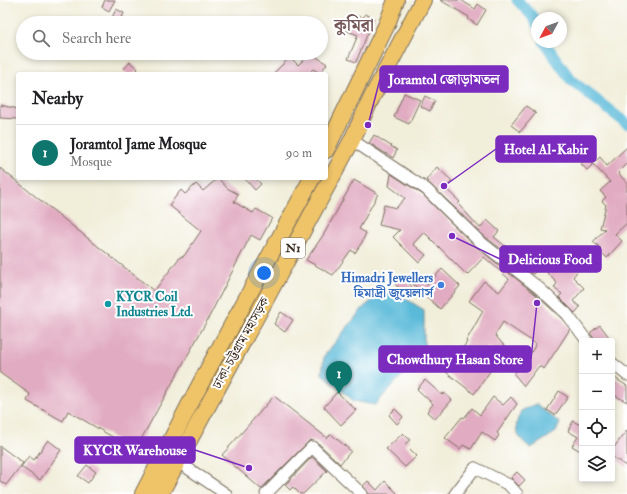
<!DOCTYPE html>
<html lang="en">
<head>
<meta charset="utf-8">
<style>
  body { margin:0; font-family:"IM FELL Double Pica","Noto Serif Bengali",serif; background:#f2f2f2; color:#202124 }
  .controls { position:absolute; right:12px; bottom:12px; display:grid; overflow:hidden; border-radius:4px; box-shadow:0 2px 6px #0003 }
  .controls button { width:36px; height:36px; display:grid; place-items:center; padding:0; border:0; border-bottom:1px solid #e0e0e0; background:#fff; color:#202124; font:20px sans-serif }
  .compass { position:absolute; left:531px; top:12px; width:36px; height:36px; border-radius:50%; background:#fff; box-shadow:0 2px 6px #0003; rotate:229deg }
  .you { position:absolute; left:264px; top:273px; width:14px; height:14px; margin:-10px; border:3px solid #fff; border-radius:50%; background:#1a73e8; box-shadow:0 0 0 6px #1a73e833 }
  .badge { display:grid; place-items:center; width:26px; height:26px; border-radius:50%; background:#0f766e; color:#fff; font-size:13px; font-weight:700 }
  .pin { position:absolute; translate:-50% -33px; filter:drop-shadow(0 1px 2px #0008) }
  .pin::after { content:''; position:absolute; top:21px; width:14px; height:12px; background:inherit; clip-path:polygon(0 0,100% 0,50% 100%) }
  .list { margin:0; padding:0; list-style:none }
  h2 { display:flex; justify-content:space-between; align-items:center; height:52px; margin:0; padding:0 16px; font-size:17px }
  h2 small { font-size:13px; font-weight:400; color:#757577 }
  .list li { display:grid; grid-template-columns:26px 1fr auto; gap:12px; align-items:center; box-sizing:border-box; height:56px; padding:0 16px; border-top:1px solid #e0e0e0 }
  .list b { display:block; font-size:15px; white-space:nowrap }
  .list p { margin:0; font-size:13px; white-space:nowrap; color:#757577 }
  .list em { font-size:13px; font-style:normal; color:#757577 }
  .icon { flex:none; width:22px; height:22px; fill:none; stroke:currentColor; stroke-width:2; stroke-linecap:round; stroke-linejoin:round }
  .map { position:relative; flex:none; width:627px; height:494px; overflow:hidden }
  .search { position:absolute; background:#fff; box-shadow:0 2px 6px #0003; left:16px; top:16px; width:312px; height:44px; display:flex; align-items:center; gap:10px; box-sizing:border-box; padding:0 14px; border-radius:22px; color:#757577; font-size:15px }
  .panel { position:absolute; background:#fff; box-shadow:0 2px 6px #0003; left:16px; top:72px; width:312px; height:108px; border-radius:4px }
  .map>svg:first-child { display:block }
  .water { fill:#5abad9; stroke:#4a727c }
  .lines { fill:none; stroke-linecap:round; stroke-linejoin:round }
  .canal { stroke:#5abad9; stroke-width:11 }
  .building { fill:#e1abc1 }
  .minor-casing { stroke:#7b6f60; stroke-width:13 }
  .highway-casing { stroke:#7b6f60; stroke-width:18 }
  .minor { stroke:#fff; stroke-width:11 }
  .highway { stroke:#efc469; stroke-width:16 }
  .shop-dot { fill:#3f7fe0; stroke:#fff; stroke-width:1.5 }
  .culture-dot { fill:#0f9aa8; stroke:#fff; stroke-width:1.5 }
  .labels { text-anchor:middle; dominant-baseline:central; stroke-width:4; stroke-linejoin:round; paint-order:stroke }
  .shield { fill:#fff; stroke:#766a62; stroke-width:1 }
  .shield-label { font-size:12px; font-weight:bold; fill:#3b2a1e }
  .shop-label { font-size:13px; font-weight:bold; fill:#366cbe; stroke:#fff; text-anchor:end }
  .culture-label { font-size:13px; font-weight:bold; fill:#0d838f; stroke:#fff; text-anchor:start }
  .street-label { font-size:13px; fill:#3b2a1e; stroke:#fff }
  .district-label { font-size:17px; font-weight:bold; fill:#755757; stroke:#fff }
  .leader { fill:none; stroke:#7b2cbf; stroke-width:1.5 }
  .callout-dot { fill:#7b2cbf; stroke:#fff; stroke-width:1.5 }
  .callout { fill:#7b2cbf; stroke:#7b2cbf; stroke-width:1.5 }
  .callout-label { font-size:14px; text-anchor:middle; font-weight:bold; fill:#fff }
</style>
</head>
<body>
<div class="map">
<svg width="627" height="494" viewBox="0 0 627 494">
  <rect width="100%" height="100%" fill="#fff"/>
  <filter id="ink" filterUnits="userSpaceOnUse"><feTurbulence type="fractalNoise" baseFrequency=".025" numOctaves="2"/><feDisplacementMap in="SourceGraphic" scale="8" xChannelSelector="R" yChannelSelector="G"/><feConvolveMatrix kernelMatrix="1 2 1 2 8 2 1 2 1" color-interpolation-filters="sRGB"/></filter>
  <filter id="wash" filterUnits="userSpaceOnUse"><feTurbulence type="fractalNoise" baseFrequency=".012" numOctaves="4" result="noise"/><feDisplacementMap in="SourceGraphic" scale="16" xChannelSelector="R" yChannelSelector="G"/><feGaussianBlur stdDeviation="0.9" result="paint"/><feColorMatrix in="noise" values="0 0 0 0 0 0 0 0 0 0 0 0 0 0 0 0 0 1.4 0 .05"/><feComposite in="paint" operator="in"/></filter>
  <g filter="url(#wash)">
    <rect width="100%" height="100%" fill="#f1eeda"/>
    <g class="water">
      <path d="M 384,290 L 395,292 L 424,310 L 424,347 L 408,369 L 375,405 L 354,401 L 322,374 L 324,356 L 362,309 Z"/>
      <path d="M 536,404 L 560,423 L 556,432 L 531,448 C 515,436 513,429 521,411 Z"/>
    </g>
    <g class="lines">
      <g class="canal">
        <path d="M 517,0 L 534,18 L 537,25"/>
        <path d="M 544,42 L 571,80 L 627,124"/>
      </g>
    </g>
    <g id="blocks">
      <g class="building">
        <path d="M 105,0 L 115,0 L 109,11 L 102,7 Z"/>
        <path d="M 440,0 L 461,0 L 475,9 L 478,4 L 486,10 L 477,25 L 468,19 L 469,17 Z"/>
        <path d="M 116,9 L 124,13 L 120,22 L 112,18 Z"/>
        <path d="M 351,14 L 363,18 L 365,14 L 374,18 L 356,62 L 348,59 L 358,35 L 345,30 Z"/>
        <path d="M 311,53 L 327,64 L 320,73 L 313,69 L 308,74 L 273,74 L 290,57 L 298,65 Z"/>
        <path d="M 130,62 L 138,69 L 134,74 L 127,74 L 123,70 Z"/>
        <path d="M 404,93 L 420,100 L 409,124 L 394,117 Z"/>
        <path d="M 425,96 L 435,101 L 430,111 L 420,106 Z"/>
        <path d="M 0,105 L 18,109 L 18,119 L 0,118 Z"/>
        <path d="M 526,106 L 536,113 L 520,132 L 511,125 Z"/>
        <path d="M 374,135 L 397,150 L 393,158 L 369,143 Z"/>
        <path d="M 627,147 L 627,164 L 618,173 L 627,183 L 627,223 L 615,234 L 622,241 L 607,258 L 599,250 L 601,248 L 593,242 L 605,229 L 600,228 L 606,205 L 602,201 L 606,197 L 600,191 L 610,182 L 593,164 L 587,170 L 581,164 L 590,157 L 595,162 L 600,157 L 607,166 Z"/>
        <path d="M 437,167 L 452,181 L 445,188 L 460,202 L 458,204 L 480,228 L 487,220 L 499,231 L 494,237 L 509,249 L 511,246 L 526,258 L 532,252 L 544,263 L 533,274 L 483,235 L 426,180 Z"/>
        <path d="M 0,168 L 154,291 L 180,257 L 184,256 L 201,231 L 169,205 L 181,190 L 185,194 L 196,184 L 203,191 L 218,178 L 227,188 L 238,194 L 234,202 L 253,213 L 256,209 L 272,218 L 260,240 L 251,235 L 209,317 L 135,450 L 68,411 L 63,421 L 27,401 L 30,394 L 0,373 Z"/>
        <path d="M 391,174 L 422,194 L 474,245 L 534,293 L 562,319 L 570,329 L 544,369 L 539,366 L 524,386 L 514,374 L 521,364 L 523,366 L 536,344 L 503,322 L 495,335 L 507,349 L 498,357 L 489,347 L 480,363 L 491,370 L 474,394 L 446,372 L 467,342 L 466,341 L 483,311 L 469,301 L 484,281 L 499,292 L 509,279 L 484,257 L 467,275 L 424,232 L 413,244 L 426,255 L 419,263 L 393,237 L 400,230 L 379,225 L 384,205 L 396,208 L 405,198 L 389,186 Z"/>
        <path d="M 244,178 L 255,178 L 261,184 L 255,190 Z"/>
        <path d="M 354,180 L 378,194 L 359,229 L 366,233 L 362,242 L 355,253 L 351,250 L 333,275 L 306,260 L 324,234 Z"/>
        <path d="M 565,260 L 578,270 L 573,277 L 584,288 L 573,301 L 580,307 L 575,313 L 559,297 L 562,294 L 554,288 L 557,283 L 547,273 L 553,267 L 555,269 Z"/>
        <path d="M 442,269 L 460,286 L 440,309 L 412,283 L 418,276 L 427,285 Z"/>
        <path d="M 402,277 L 412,287 L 406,294 L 395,284 Z"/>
        <path d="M 281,312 L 293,320 L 285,332 L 274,324 Z"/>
        <path d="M 600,325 L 609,337 L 604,341 L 596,341 L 590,333 Z"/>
        <path d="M 612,376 L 627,386 L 627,402 L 612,394 Z"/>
        <path d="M 425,380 L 442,395 L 444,393 L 452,400 L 435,419 L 427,412 L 433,404 L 417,389 Z"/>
        <path d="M 559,391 L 568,397 L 555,415 L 547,410 Z"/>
        <path d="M 337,392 L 356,410 L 341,425 L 324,407 Z"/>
        <path d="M 274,396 L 327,438 L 331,434 L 351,451 L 340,464 L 317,442 L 310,440 L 261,489 L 222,455 Z"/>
        <path d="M 493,397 L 503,405 L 511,397 L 517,404 L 497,433 L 499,435 L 495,441 L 482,432 L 471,449 L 463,445 L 460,449 L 445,438 L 462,417 L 464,418 L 472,408 L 480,415 Z"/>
        <path d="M 395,409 L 403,417 L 397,424 L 389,415 Z"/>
        <path d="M 573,421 L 582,426 L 582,452 L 572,446 L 578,437 L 568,431 Z"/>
        <path d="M 627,430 L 627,467 L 612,456 L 612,450 Z"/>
        <path d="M 403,433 L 410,440 L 405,444 L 417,456 L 405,467 L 386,449 Z"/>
        <path d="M 48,440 L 61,450 L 40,480 L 21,467 L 29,456 L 34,460 Z"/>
        <path d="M 0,446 L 23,463 L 6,485 L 0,481 Z"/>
        <path d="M 312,457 L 327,471 L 303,494 L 300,494 L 293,487 L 290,490 L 285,485 Z"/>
        <path d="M 87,465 L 96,472 L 88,483 L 78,476 Z"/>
        <path d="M 517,472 L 525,480 L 519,486 L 511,478 Z"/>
        <path d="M 368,481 L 377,490 L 385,481 L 398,494 L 369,494 L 363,486 Z"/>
      </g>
    </g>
  </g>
  <g filter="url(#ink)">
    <use href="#blocks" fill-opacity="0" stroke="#7b6f60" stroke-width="1"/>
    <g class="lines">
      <defs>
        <g id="minor">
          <path d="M 352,140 L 426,189 L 478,240 L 539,288 L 567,314 L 587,341"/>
          <path d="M 612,363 L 627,375"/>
          <path d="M 177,461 L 226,494"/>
          <path d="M 266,494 L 312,447 L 362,494"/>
          <path d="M 455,494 L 475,468 L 509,485 L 517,494"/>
        </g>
        <g id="highway">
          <path d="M 326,150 L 387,24 L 396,0"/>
          <path d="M 143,494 L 206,373 L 312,178"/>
          <path d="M 160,494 L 352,140 L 372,97 L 423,0"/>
        </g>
      </defs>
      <use href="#minor" class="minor-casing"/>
      <use href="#highway" class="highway-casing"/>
      <use href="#minor" class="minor"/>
      <use href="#highway" class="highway"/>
    </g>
  </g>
  <circle class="shop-dot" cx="441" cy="285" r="4"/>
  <circle class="culture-dot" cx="108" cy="304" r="4"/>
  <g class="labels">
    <rect class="shield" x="281" y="238" width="24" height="20" rx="3"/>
    <g class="shield-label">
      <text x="293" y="248">N1</text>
    </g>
    <g class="shop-label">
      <text x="433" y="278">Himadri Jewellers<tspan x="433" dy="15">হিমাদ্রী জুয়েলার্স</tspan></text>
    </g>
    <g class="culture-label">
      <text x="116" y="297">KYCR Coil<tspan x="116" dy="15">Industries Ltd.</tspan></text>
    </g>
    <g class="street-label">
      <text transform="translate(241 343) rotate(-61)">ঢাকা-চট্টগ্রাম মহাসড়ক</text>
    </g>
    <g class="district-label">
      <text x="354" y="25">কুমিরা</text>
    </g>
  </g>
  <path class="leader" d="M368 125L380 79M444 186L496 149M452 236L500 259M537 303L531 359M249 468L195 450"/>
  <g class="callout-dot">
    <circle cx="368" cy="125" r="4"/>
    <circle cx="444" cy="186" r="4"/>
    <circle cx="452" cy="236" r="4"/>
    <circle cx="537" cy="303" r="4"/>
    <circle cx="249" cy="468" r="4"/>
  </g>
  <g class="callout">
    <rect x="380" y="66" width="128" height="26" rx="4"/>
    <rect x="496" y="136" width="100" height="26" rx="4"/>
    <rect x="500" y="246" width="101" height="26" rx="4"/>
    <rect x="379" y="346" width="152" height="26" rx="4"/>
    <rect x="75" y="437" width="120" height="26" rx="4"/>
  </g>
  <g class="callout-label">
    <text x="444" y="84">Joramtol জোড়ামতল</text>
    <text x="546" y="154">Hotel Al-Kabir</text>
    <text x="550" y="264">Delicious Food</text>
    <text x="455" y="364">Chowdhury Hasan Store</text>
    <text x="135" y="455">KYCR Warehouse</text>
  </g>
</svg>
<div class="controls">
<button>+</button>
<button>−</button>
<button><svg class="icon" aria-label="locate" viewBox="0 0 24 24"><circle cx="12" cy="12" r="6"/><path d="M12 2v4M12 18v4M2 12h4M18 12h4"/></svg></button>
<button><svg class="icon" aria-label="layers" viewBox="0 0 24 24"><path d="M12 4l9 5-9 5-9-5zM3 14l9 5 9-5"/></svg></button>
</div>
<svg class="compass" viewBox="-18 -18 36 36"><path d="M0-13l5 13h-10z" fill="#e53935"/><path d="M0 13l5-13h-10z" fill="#757577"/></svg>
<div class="you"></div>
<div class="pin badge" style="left:339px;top:394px">1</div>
<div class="search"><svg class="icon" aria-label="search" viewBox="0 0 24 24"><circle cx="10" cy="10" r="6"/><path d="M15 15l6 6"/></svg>Search here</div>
<section class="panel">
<h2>Nearby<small></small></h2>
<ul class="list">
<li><span class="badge">1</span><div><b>Joramtol Jame Mosque</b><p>Mosque</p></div><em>90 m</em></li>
</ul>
</section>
</div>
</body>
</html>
